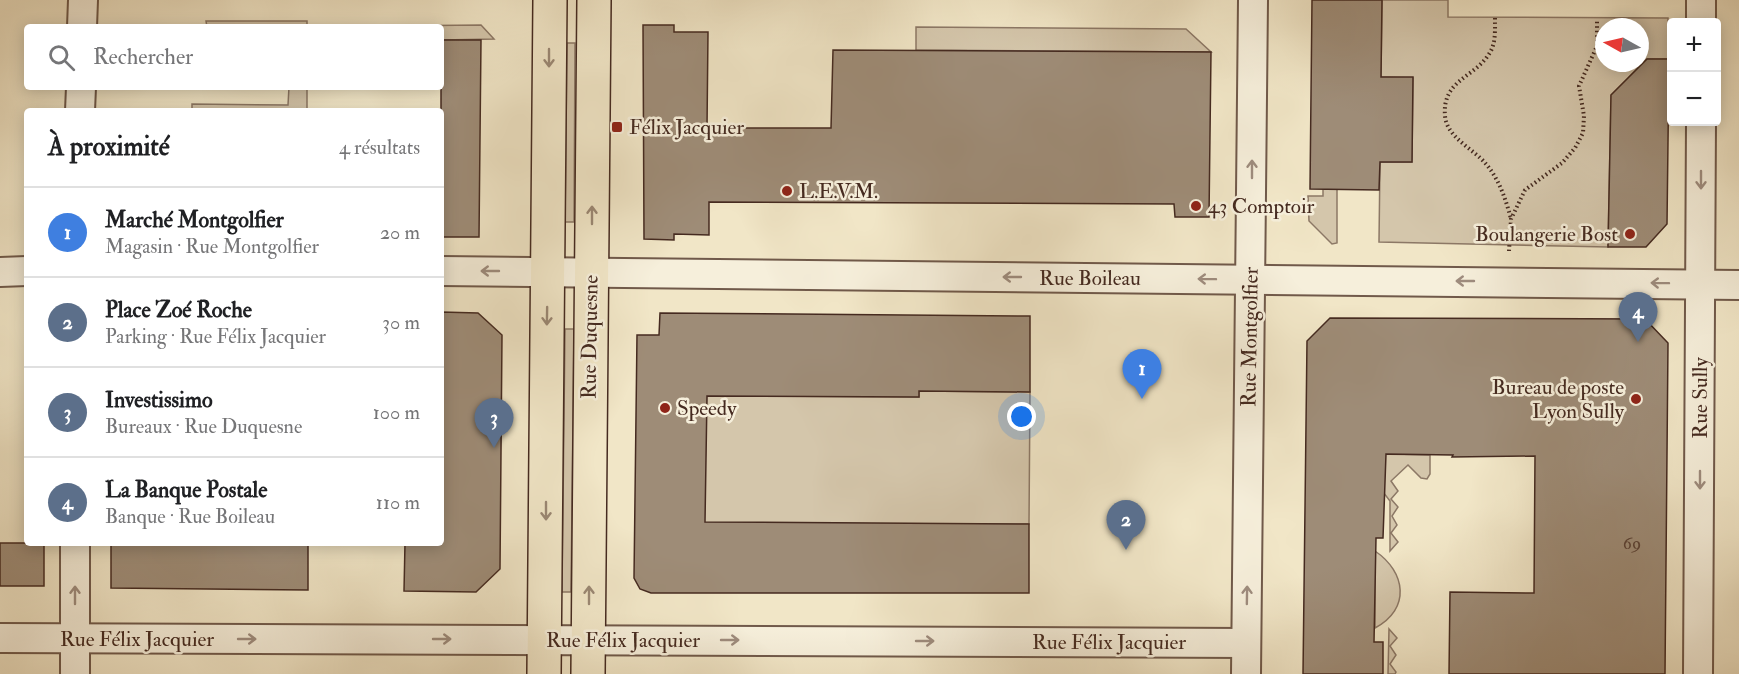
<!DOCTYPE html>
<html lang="fr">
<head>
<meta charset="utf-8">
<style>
  body { margin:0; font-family:"IM FELL Double Pica",serif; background:#f2f2f2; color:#202124 }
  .controls { position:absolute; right:18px; top:18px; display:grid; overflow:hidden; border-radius:6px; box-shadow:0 3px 15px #0003 }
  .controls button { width:54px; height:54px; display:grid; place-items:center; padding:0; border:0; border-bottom:2px solid #e0e0e0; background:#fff; color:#202124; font:30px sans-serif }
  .compass { position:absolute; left:1595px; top:18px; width:54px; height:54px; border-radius:50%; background:#fff; box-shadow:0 3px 15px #0003; rotate:278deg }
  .you { position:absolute; left:1022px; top:417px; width:21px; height:21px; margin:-15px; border:4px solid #fff; border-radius:50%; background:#1a73e8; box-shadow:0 0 0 9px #1a73e833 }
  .badge { display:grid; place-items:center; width:39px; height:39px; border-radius:50%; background:#1a73e8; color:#fff; font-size:20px; font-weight:700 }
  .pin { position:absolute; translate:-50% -50px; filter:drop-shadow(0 2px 3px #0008) }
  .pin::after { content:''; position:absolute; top:32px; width:21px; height:18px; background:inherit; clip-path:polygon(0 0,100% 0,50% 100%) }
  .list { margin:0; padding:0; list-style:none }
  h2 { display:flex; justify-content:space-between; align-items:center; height:78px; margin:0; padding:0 24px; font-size:26px }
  h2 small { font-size:20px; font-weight:400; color:#757577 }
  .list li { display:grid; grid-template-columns:39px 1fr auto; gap:18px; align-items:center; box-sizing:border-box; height:90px; padding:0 24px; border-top:2px solid #e0e0e0 }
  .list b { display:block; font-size:22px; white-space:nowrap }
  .list p { margin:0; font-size:20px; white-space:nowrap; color:#757577 }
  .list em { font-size:20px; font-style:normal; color:#757577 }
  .icon { flex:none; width:33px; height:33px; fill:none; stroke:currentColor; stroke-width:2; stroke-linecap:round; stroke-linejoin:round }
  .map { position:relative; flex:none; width:1739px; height:674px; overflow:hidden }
  .search { position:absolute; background:#fff; box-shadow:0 3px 15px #0003; left:24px; top:24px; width:420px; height:66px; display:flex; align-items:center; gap:15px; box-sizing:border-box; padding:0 21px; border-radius:6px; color:#757577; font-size:22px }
  .panel { position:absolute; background:#fff; box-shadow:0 3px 15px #0003; left:24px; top:108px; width:420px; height:438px; border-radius:6px }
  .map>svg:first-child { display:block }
  .green { fill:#d4c6ab; stroke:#8c7866; stroke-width:1.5; fill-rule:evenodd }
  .building { fill:#9e8c77; stroke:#452a20; stroke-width:1.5 }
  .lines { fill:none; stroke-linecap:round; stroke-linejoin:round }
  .street-casing { stroke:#70594a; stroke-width:32 }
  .primary-casing { stroke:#452a20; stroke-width:36 }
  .path { stroke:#452a20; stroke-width:4; stroke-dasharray:1.5 3; stroke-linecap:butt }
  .street { stroke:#f6efdb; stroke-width:28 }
  .primary { stroke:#f1e6c7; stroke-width:33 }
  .oneway { stroke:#9b8874 }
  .oneway2 { stroke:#9e8c7e }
  .poi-dot { fill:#8f2418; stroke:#f6efdb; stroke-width:2 }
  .labels { text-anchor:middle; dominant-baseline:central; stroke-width:5; stroke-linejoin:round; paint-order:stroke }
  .number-label { font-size:18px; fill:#5b4236 }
  .poi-label { font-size:21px; fill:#452a20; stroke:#f6efdb; text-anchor:start }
  .street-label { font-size:21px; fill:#452a20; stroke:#f6efdb }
</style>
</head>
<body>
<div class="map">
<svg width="1739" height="674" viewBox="0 0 1739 674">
  <rect width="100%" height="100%" fill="#f1e6c7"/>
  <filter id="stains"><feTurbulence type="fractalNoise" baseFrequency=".00333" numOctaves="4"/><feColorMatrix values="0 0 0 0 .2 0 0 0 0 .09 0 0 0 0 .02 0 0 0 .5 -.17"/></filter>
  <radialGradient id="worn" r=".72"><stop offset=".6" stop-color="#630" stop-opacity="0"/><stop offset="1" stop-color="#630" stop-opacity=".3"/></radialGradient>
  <g class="green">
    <path d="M 1382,0 L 1448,0 L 1448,17 L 1668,18 L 1669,59 L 1647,59 L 1611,95 L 1608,247 L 1379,242 L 1380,162 L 1412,162 L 1413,78 L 1381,77 ZM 1604,27 L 1640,27 L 1640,63 L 1604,63 Z"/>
    <path d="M 206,21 L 307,21 L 307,27 L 207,27 Z"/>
    <path d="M 481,25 L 494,39 L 441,40 L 441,27 L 385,26 Z"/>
    <path d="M 916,27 L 1186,29 L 1211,52 L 916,50 Z"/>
    <path d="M 567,43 L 575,43 L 574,222 L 565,222 Z"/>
    <path d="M 289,87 L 307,87 L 307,111 L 192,111 L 192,104 L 288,105 Z"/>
    <path d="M 1323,189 L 1337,189 L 1337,243 L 1332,244 L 1309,221 L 1308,196 L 1323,196 Z"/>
    <path d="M 565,329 L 574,329 L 571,592 L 562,592 Z"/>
    <path d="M 707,382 L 748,396 L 919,397 L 919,391 L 1030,392 L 1029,524 L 703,523 Z"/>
    <path d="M 1376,454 L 1430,455 L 1430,474 L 1427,479 L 1421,478 L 1408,465 L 1391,481 L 1398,491 L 1391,499 L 1398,507 L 1392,516 L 1397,525 L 1391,533 L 1398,542 L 1390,551 L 1390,501 L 1383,492 Z"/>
    <path d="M 1375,551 C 1406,572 1411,609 1375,628 Z"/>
    <path d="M 1389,629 L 1397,638 L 1390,646 L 1396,655 L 1390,664 L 1396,672 L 1395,674 L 1388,674 Z"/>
  </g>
  <g class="building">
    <path d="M 1312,0 L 1382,0 L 1381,77 L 1413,77 L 1412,162 L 1380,162 L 1379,190 L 1310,189 Z"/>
    <path d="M 643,25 L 674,25 L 674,32 L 708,32 L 707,128 L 831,128 L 833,50 L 1211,52 L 1209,217 L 1175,217 L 1174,204 L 709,202 L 709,235 L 674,234 L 674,240 L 644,239 Z"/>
    <path d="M 441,40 L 481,40 L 479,237 L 441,237 Z"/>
    <path d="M 1647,59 L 1669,59 L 1667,224 L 1646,247 L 1608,247 L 1611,95 Z"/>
    <path d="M 441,312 L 478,313 L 502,335 L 500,569 L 476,592 L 404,591 L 405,543 L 441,543 Z"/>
    <path d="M 660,313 L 1030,316 L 1030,392 L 919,391 L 919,397 L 707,396 L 705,522 L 1029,524 L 1029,593 L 651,593 L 640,589 L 634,578 L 637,335 L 659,335 Z"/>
    <path d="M 1330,318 L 1645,319 L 1668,343 L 1665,674 L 1449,674 L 1450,592 L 1534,593 L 1535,456 L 1452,457 L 1453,455 L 1386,454 L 1383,538 L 1376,538 L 1374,642 L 1383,642 L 1383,674 L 1303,674 L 1307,341 Z"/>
    <rect x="0" y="543" width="44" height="43"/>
    <path d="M 111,543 L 308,543 L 308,590 L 111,588 Z"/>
  </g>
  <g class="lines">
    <defs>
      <g id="street">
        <path d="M 1701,22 L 1701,0"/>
        <path d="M 82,27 L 83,0"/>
        <path d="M 80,111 L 81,87"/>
        <path d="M 441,271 L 1739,285"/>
        <path d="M 0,272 L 27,271"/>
        <path d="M 0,638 L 1246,643"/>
        <path d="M 75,674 L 75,543"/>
        <path d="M 1246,674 L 1253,0"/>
        <path d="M 1698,674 L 1701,122"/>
      </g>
      <g id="primary">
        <path d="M 544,674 L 550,0"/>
        <path d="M 588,674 L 594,0"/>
      </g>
    </defs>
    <use href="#street" class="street-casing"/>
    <use href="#primary" class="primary-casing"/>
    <g class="path">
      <path d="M 1495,18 C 1495,30 1496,44 1489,54 C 1474,78 1442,80 1445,116 C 1447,138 1474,149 1486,164 C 1499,179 1506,200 1511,219"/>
      <path d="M 1509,251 L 1511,219 L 1525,190 L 1562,163 L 1575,148 L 1583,133 L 1584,116 L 1579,86 L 1597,46 L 1597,19"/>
    </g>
    <use href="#street" class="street"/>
    <use href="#primary" class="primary"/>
  </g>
  <defs><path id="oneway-shaft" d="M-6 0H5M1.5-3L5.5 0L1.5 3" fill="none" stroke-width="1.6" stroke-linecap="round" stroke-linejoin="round" transform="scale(1.5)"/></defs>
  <g class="oneway">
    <use href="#oneway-shaft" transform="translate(549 58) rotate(90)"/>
    <use href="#oneway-shaft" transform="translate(592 215) rotate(-90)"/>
    <use href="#oneway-shaft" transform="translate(547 316) rotate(91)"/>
    <use href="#oneway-shaft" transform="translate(546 511) rotate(90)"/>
    <use href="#oneway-shaft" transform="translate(589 595) rotate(-90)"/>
  </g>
  <g class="oneway2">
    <use href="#oneway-shaft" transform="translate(1252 169) rotate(-90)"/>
    <use href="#oneway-shaft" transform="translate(1701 180) rotate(90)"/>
    <use href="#oneway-shaft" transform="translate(490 271) rotate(-180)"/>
    <use href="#oneway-shaft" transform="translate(1012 277) rotate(-180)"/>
    <use href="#oneway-shaft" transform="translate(1207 279) rotate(-179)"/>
    <use href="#oneway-shaft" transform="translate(1465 281) rotate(-180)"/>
    <use href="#oneway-shaft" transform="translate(1660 283) rotate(-179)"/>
    <use href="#oneway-shaft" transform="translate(1700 480) rotate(90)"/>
    <use href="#oneway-shaft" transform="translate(75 595) rotate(-90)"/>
    <use href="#oneway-shaft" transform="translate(1247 595) rotate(-89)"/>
    <use href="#oneway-shaft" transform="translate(247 639)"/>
    <use href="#oneway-shaft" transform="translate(442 639)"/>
    <use href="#oneway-shaft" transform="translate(730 640)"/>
    <use href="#oneway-shaft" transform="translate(925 641)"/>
  </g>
  <g class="poi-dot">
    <rect x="611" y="121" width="12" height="12" rx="3"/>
    <circle cx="787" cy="191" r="6"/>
    <circle cx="1196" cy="206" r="6"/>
    <circle cx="1630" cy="234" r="6"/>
    <circle cx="1636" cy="399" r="6"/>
    <circle cx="665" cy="408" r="6"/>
  </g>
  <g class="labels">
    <g class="number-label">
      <text x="1632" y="543">69</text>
    </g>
    <g class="poi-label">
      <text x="629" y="127">Félix Jacquier</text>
      <text x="799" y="191">L.E.V.M.</text>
      <text x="1208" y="206">43 Comptoir</text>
      <text x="1618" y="234" text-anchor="end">Boulangerie Bost</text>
      <text x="1624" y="387" text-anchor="end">Bureau de poste<tspan x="1624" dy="24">Lyon Sully</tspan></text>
      <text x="677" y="408">Speedy</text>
    </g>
    <g class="street-label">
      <text x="1090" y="278">Rue Boileau</text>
      <text transform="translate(590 337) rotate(-89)">Rue Duquesne</text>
      <text transform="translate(1250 337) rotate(-89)">Rue Montgolfier</text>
      <text transform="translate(1700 398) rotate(-90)">Rue Sully</text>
      <text x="137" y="639">Rue Félix Jacquier</text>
      <text x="623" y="640">Rue Félix Jacquier</text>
      <text x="1109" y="642">Rue Félix Jacquier</text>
    </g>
  </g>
  <rect width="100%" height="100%" filter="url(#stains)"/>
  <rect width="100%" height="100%" fill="url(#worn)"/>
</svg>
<div class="controls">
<button>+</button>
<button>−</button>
</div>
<svg class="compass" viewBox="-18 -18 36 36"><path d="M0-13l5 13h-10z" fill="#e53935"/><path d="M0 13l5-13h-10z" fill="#757577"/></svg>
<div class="you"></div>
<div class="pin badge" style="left:1142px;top:399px;background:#3f7fe0">1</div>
<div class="pin badge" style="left:1126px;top:550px;background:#5c6f8a">2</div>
<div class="pin badge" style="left:494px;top:448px;background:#5c6f8a">3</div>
<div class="pin badge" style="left:1638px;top:342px;background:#5c6f8a">4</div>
<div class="search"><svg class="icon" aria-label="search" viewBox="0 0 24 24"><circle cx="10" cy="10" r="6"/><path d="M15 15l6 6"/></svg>Rechercher</div>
<section class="panel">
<h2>À proximité<small>4 résultats</small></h2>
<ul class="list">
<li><span class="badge" style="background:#3f7fe0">1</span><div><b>Marché Montgolfier</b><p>Magasin · Rue Montgolfier</p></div><em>20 m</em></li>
<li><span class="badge" style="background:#5c6f8a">2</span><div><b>Place Zoé Roche</b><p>Parking · Rue Félix Jacquier</p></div><em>30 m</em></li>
<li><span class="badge" style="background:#5c6f8a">3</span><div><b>Investissimo</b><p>Bureaux · Rue Duquesne</p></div><em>100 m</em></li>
<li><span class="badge" style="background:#5c6f8a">4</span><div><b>La Banque Postale</b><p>Banque · Rue Boileau</p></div><em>110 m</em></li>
</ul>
</section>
</div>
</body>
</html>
